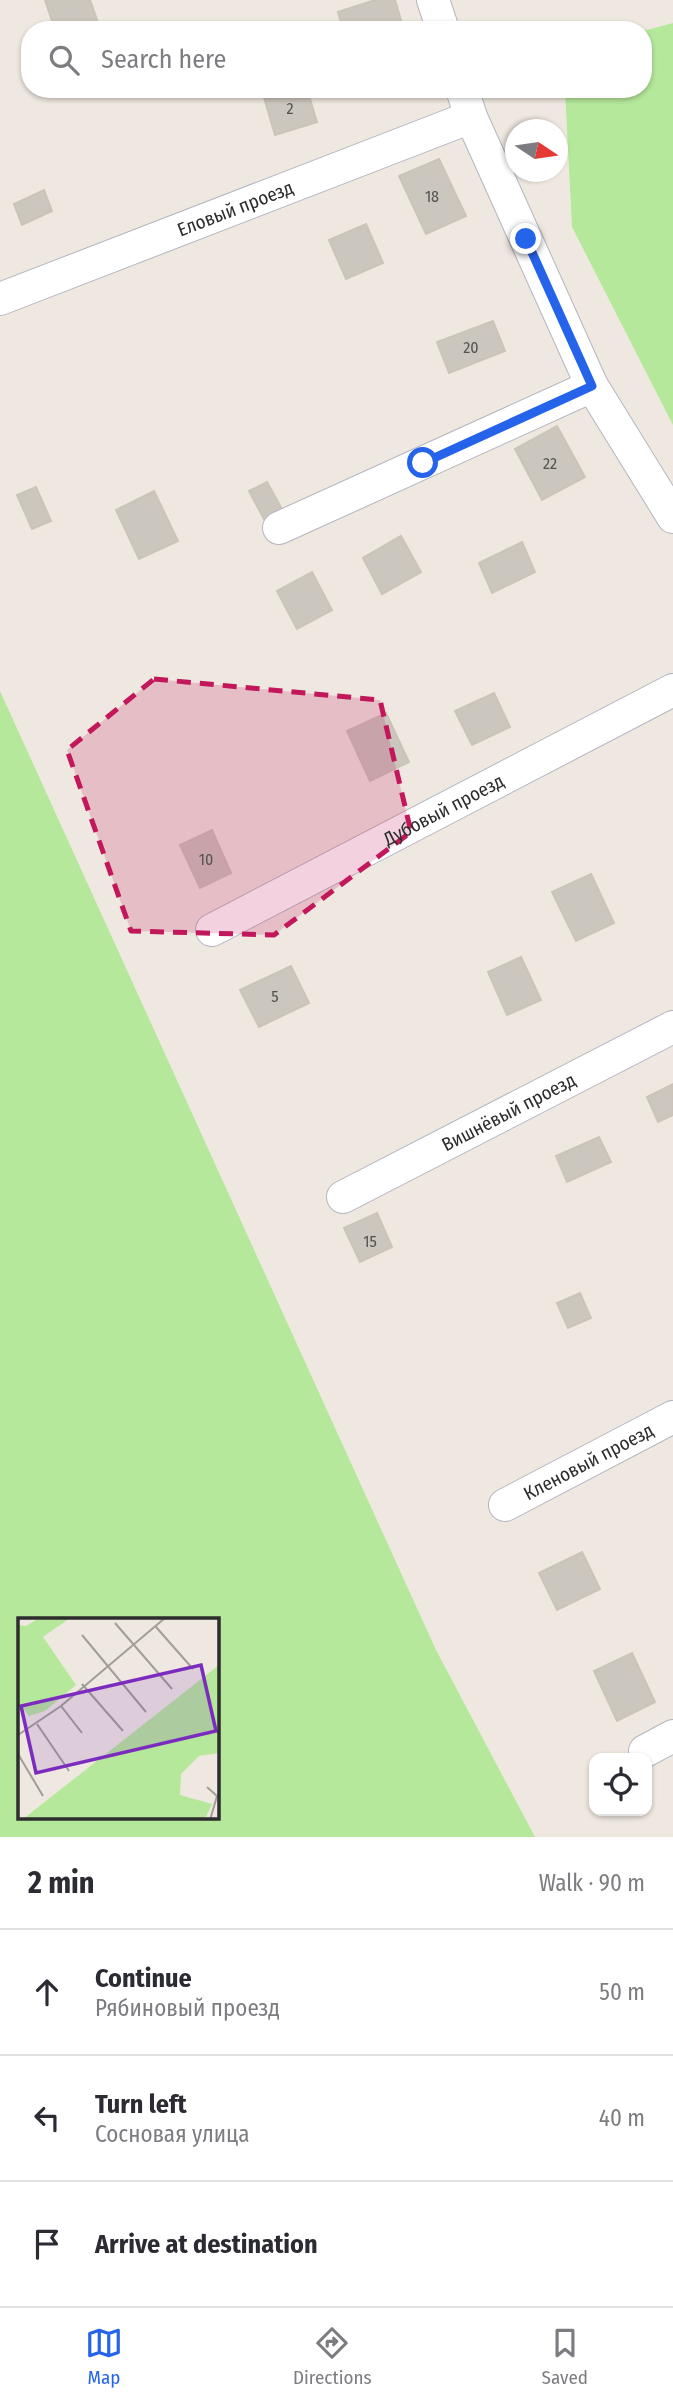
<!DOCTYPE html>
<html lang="en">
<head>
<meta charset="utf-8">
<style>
  body { margin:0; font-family:"Fira Sans Condensed",sans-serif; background:#f2f2f3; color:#2b2b33 }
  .controls { position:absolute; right:21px; bottom:21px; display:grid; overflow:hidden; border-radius:14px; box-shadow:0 2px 5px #0004 }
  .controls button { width:63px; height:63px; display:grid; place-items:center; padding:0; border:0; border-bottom:2px solid #e1e1e2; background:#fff; color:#2b2b33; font:35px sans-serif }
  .compass { position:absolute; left:505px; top:119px; width:63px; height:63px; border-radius:50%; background:#fff; box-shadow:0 2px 5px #0004; rotate:103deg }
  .stop { position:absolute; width:21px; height:21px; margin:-16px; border:5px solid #2563eb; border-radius:50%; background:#fff }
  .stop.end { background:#2563eb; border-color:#fff; box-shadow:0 2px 7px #0008 }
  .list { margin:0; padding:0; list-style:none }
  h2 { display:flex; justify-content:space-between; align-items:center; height:91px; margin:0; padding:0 28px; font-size:30px }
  h2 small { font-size:23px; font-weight:400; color:#7c7c81 }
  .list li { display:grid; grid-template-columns:46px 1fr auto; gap:21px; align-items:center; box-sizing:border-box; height:126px; padding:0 28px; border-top:2px solid #e1e1e2 }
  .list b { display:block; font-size:26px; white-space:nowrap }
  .list p { margin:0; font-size:23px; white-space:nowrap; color:#7c7c81 }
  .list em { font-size:23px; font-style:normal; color:#7c7c81 }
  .icon { flex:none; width:38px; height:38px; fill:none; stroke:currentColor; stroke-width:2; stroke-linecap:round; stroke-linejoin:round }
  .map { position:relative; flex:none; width:673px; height:1837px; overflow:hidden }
  .search { position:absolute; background:#fff; box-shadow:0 2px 5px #0004; left:21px; right:21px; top:21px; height:77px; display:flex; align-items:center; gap:18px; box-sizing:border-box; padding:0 24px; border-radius:28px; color:#7c7c81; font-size:26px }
  .sheet { height:469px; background:#fff }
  nav { display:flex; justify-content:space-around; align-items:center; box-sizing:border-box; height:98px; border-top:2px solid #e1e1e2; background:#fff; font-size:19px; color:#7c7c81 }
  nav a { display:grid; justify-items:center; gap:4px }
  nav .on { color:#2563eb }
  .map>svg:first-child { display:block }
  .green { fill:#b5e89a; fill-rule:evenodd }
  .building { fill:#cbc6be; stroke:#cbc4b9; stroke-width:2 }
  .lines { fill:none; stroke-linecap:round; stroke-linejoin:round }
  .minor-casing { stroke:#b3b6c1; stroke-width:34 }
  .minor { stroke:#fff; stroke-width:32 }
  .route { stroke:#2563eb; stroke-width:9 }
  .marked { fill:#c2185b; fill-opacity:0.2; stroke:#c2185b; stroke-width:5; stroke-dasharray:14 9; stroke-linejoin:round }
  .labels { text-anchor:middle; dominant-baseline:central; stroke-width:7; stroke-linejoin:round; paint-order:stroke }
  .number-label { font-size:16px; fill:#545351 }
  .street-label { font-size:19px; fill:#2d2d2d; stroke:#fff }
  .inset-road { fill:none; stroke:#a19d98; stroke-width:2 }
  .view { fill:#7b2cbf; fill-opacity:0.15; stroke:#7b2cbf; stroke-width:3.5 }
  .inset-edge { fill:none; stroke:#2d2d2d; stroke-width:3.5 }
</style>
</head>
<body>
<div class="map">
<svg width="673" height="1837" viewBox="0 0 673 1837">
  <rect width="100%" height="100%" fill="#efe8e0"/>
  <g class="green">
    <path d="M 673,23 L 673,425 L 572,227 L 565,89 L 643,89 L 643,31 Z"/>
    <path d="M 0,691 L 436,1650 L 535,1837 L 0,1837 ZM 19,1620 L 217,1620 L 217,1818 L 19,1818 Z"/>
  </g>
  <g class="building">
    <path d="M 45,0 L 90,0 L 100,28 L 55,30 Z"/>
    <path d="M 375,0 L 395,0 L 404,30 L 343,30 L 338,12 Z"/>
    <path d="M 280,89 L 307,89 L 317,122 L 275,135 L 263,94 Z"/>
    <path d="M 439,159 L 466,216 L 426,234 L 399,176 Z"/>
    <path d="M 44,190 L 52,211 L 22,225 L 14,204 Z"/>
    <path d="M 366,224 L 383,263 L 346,279 L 329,240 Z"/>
    <path d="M 493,321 L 505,351 L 449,373 L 437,342 Z"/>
    <path d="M 557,426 L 585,477 L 542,500 L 515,449 Z"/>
    <path d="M 267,482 L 283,511 L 265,521 L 249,491 Z"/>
    <path d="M 36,487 L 51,521 L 32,529 L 17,495 Z"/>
    <path d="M 154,491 L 178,541 L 139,559 L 116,510 Z"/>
    <path d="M 401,536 L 421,572 L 382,594 L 363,558 Z"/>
    <path d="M 522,542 L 535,572 L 492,593 L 479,563 Z"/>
    <path d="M 312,572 L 332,610 L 297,629 L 277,591 Z"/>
    <path d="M 494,693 L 510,727 L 472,745 L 455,711 Z"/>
    <path d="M 386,713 L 409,762 L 370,781 L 347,731 Z"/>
    <path d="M 212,830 L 231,873 L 200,888 L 180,845 Z"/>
    <path d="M 591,874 L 614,923 L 576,941 L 552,892 Z"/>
    <path d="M 521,957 L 541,1000 L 507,1015 L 488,972 Z"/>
    <path d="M 291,966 L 309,1003 L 259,1027 L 240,990 Z"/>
    <path d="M 673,1084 L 673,1115 L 658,1122 L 647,1097 Z"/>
    <path d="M 599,1137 L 611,1162 L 567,1182 L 556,1156 Z"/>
    <path d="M 377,1213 L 392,1247 L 360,1262 L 344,1228 Z"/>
    <path d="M 580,1293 L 591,1318 L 568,1328 L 557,1303 Z"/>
    <path d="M 582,1552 L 600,1589 L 557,1610 L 539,1573 Z"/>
    <path d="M 632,1653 L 655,1702 L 617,1721 L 594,1671 Z"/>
  </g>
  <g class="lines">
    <defs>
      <g id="minor">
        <path d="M 433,0 L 443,30"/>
        <path d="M 462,89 L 471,117 L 592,386 L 673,517"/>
        <path id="s1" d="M 0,299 L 471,117"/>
        <path d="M 279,528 L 592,386"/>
        <path id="s2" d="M 212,930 L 673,690"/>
        <path id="s3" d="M 343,1197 L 673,1027"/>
        <path id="s4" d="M 505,1505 L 673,1417"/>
        <path d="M 645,1751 L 673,1736"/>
      </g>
    </defs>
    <use href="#minor" class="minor-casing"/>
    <use href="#minor" class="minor"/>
  </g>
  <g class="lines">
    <path class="route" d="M 423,463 L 592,386 L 526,239"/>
  </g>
  <path class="marked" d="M 154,679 L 380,700 L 411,832 L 274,935 L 131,931 L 67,750 Z"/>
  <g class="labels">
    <g class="number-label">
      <text x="290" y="108">2</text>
      <text x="432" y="196">18</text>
      <text x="471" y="347">20</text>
      <text x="550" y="463">22</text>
      <text x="206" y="859">10</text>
      <text x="275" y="996">5</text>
      <text x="370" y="1241">15</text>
    </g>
    <g class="street-label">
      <text stroke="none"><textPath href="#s1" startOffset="252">Еловый проезд</textPath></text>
      <text stroke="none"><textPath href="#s2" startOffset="261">Дубовый проезд</textPath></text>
      <text stroke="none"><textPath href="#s3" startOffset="186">Вишнёвый проезд</textPath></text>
      <text stroke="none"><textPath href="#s4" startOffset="94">Кленовый проезд</textPath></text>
    </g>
  </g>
  <g transform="translate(18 1618)">
    <rect width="201" height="201" fill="#efe8e0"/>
    <path d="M 21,0 L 52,0 L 25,19 L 58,67 L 27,93 L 11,98 L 0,84 L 0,7 L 8,8 ZM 201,47 L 201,135 L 181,138 L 163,156 L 162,177 L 194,186 L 187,201 L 5,201 Z" fill="#b5e89a"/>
    <path class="inset-road" d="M 97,5 L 154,71M 138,9 L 175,51M 64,17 L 128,94M 64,66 L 105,113M 43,88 L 64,115M 19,106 L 51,153M 0,117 L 43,88 L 147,0M 0,136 L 25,178M 189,169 L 199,178 L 192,202"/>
    <path class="view" d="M 183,47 L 198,113 L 18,155 L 3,88 Z"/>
    <rect width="201" height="201" class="inset-edge"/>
  </g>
</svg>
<div class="controls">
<button><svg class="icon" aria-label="locate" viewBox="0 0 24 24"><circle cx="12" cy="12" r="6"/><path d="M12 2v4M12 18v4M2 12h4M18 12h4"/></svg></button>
</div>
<svg class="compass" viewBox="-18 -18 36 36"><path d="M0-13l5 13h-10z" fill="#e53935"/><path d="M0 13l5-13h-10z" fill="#7c7c81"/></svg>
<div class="stop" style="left:423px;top:463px"></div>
<div class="stop end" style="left:526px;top:239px"></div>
<div class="search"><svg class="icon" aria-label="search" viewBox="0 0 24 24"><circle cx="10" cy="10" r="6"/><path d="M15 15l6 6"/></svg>Search here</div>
</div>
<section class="sheet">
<h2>2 min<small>Walk · 90 m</small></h2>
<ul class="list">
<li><svg class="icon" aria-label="ahead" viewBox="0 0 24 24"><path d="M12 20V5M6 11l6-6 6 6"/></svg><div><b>Continue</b><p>Рябиновый проезд</p></div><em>50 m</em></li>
<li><svg class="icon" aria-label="left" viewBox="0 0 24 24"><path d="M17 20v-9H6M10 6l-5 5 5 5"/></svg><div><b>Turn left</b><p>Сосновая улица</p></div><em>40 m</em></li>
<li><svg class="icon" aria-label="arrive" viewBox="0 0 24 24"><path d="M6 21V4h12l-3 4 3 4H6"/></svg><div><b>Arrive at destination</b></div></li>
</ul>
</section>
<nav>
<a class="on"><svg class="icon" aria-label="map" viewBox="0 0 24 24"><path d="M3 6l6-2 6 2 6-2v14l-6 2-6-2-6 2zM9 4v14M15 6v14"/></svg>Map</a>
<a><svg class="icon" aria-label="directions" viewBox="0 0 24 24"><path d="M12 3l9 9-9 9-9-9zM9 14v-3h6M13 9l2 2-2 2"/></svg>Directions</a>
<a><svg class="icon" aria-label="saved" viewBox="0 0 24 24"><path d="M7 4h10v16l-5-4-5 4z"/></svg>Saved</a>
</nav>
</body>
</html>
